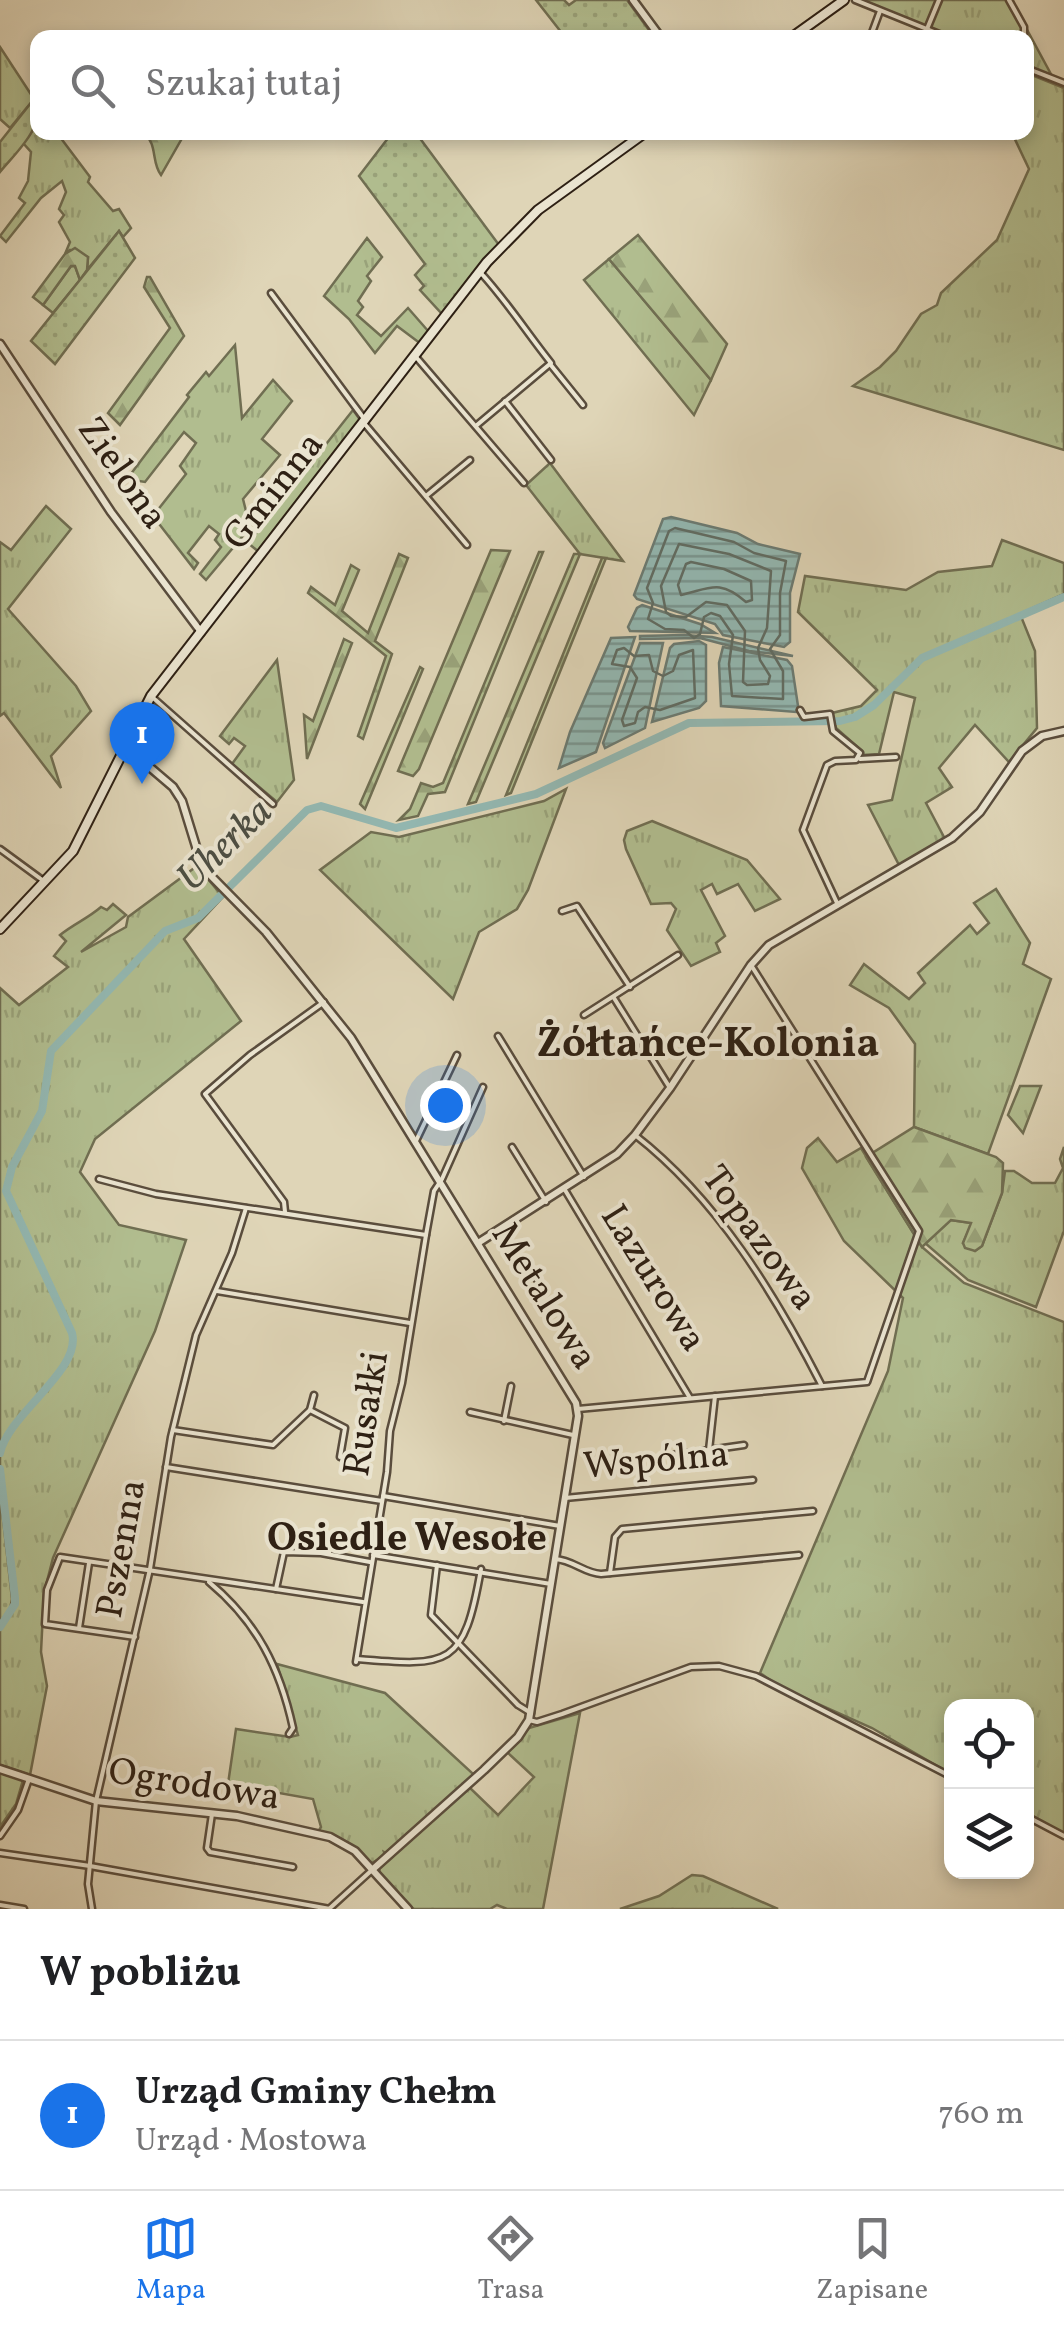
<!DOCTYPE html>
<html lang="pl">
<head>
<meta charset="utf-8">
<style>
  body { margin:0; font-family:Vollkorn,serif; background:#f6f6f6; color:#202124 }
  .controls { position:absolute; right:30px; bottom:30px; display:grid; overflow:hidden; border-radius:20px; box-shadow:0 5px 15px #0003 }
  .controls button { width:90px; height:90px; display:grid; place-items:center; padding:0; border:0; border-bottom:2px solid #e0e0e0; background:#fff; color:#202124; font:50px sans-serif }
  .you { position:absolute; left:445px; top:1105px; width:35px; height:35px; margin:-25px; border:8px solid #fff; border-radius:50%; background:#1a73e8; box-shadow:0 0 0 15px #1a73e833 }
  .badge { display:grid; place-items:center; width:65px; height:65px; border-radius:50%; background:#1a73e8; color:#fff; font-size:32px; font-weight:700 }
  .pin { position:absolute; translate:-50% -82px; filter:drop-shadow(0 2px 5px #0008) }
  .pin::after { content:''; position:absolute; top:52px; width:35px; height:30px; background:inherit; clip-path:polygon(0 0,100% 0,50% 100%) }
  .list { margin:0; padding:0; list-style:none }
  h2 { display:flex; justify-content:space-between; align-items:center; height:130px; margin:0; padding:0 40px; font-size:42px }
  h2 small { font-size:32px; font-weight:400; color:#757577 }
  .list li { display:grid; grid-template-columns:65px 1fr auto; gap:30px; align-items:center; box-sizing:border-box; height:150px; padding:0 40px; border-top:2px solid #e0e0e0 }
  .list b { display:block; font-size:38px; white-space:nowrap }
  .list p { margin:0; font-size:32px; white-space:nowrap; color:#757577 }
  .list em { font-size:32px; font-style:normal; color:#757577 }
  .icon { flex:none; width:55px; height:55px; fill:none; stroke:currentColor; stroke-width:2; stroke-linecap:round; stroke-linejoin:round }
  .map { position:relative; flex:none; width:1064px; height:1909px; overflow:hidden }
  .search { position:absolute; background:#fff; box-shadow:0 5px 15px #0003; left:30px; right:30px; top:30px; height:110px; display:flex; align-items:center; gap:25px; box-sizing:border-box; padding:0 35px; border-radius:20px; color:#757577; font-size:38px }
  .sheet { height:280px; background:#fff }
  nav { display:flex; justify-content:space-around; align-items:center; box-sizing:border-box; height:140px; border-top:2px solid #e0e0e0; background:#fff; font-size:28px; color:#757577 }
  nav a { display:grid; justify-items:center; gap:5px }
  nav .on { color:#1a73e8 }
  .map>svg:first-child { display:block }
  .grass { fill:url(#grass-tufts); stroke:#706e52; stroke-width:2.5 }
  .forest { fill:url(#forest-firs); stroke:#706e52; stroke-width:2.5 }
  .garden { fill:url(#garden-dots); stroke:#706e52; stroke-width:2.5 }
  .water { fill:url(#water-rules); stroke:#6b7b73; stroke-width:2.5 }
  .lines { fill:none; stroke-linecap:round; stroke-linejoin:round }
  .shore { stroke:#606c63; stroke-width:2.5 }
  .river { stroke:#93b8b2; stroke-width:8 }
  .minor-casing { stroke:#5a4d3d; stroke-width:9 }
  .tertiary-casing { stroke:#5a4d3d; stroke-width:11 }
  .secondary-casing { stroke:#2e2014; stroke-width:12 }
  .minor { stroke:#eae4d0; stroke-width:4 }
  .tertiary { stroke:#eae4d0; stroke-width:6 }
  .secondary { stroke:#eae4d0; stroke-width:8 }
  .labels { text-anchor:middle; dominant-baseline:central; stroke-width:8; stroke-linejoin:round; paint-order:stroke }
  .street-label { font-size:38px; fill:#2e2014; stroke:#eae4d0 }
  .water-label { font-size:40px; font-style:italic; fill:#4c4e43; stroke:#eae4d0 }
  .neighbourhood-label { font-size:40px; font-weight:bold; fill:#2e2014; stroke:#eae4d0 }
  .quarter-label { font-size:42px; font-weight:bold; fill:#2e2014; stroke:#eae4d0 }
</style>
</head>
<body>
<div class="map">
<svg width="1064" height="1909" viewBox="0 0 1064 1909">
  <defs>
    <pattern id="grass-tufts" width="24" height="20" patternUnits="userSpaceOnUse" patternTransform="scale(2.5)"><rect width="24" height="20" fill="#b1bd8f"/><path d="M3 7l-1-3M5 7V3M7 7l1-3M15 17l-1-3M17 17v-4M19 17l1-3" fill="none" stroke="#99a27a"/></pattern>
    <pattern id="forest-firs" width="22" height="20" patternUnits="userSpaceOnUse" patternTransform="scale(2.5)"><rect width="22" height="20" fill="#b1bd8f"/><path d="M5 1l3.5 6h-7zM16 11l3.5 6h-7z" fill="#99a27a"/></pattern>
    <pattern id="garden-dots" width="8" height="8" patternUnits="userSpaceOnUse" patternTransform="scale(2.5)"><rect width="8" height="8" fill="#b1bd8f"/><path d="M2 2h.1M6 6h.1" fill="none" stroke="#99a27a" stroke-width="1.8" stroke-linecap="round"/></pattern>
    <pattern id="water-rules" width="6" height="5" patternUnits="userSpaceOnUse" patternTransform="scale(2.5)"><rect width="6" height="5" fill="#93b8b2"/><path d="M0 2.5h6" fill="none" stroke="#789590"/></pattern>
  </defs>
  <rect width="100%" height="100%" fill="#dfd5b7"/>
  <filter id="stains"><feTurbulence type="fractalNoise" baseFrequency=".002" numOctaves="4"/><feColorMatrix values="0 0 0 0 .2 0 0 0 0 .09 0 0 0 0 .02 0 0 0 .5 -.17"/></filter>
  <radialGradient id="worn" r=".72"><stop offset=".6" stop-color="#630" stop-opacity="0"/><stop offset="1" stop-color="#630" stop-opacity=".3"/></radialGradient>
  <g class="grass">
    <path d="M 858,0 L 1011,0 L 1052,76 L 1027,66 L 1026,38 L 954,37 Z"/>
    <path d="M 0,47 L 34,99 L 10,128 L 0,119 Z"/>
    <path d="M 1027,73 L 1064,88 L 1064,450 L 853,386 L 880,367 L 896,351 L 921,314 L 937,305 L 941,293 L 997,240 L 1029,169 L 1012,133 L 1026,132 Z"/>
    <path d="M 37,125 L 38,132 L 57,133 L 90,177 L 88,182 L 113,211 L 119,209 L 131,228 L 123,237 L 119,231 L 87,270 L 88,257 L 70,250 L 65,254 L 70,242 L 59,222 L 64,215 L 59,209 L 66,192 L 62,181 L 41,198 L 6,242 L 0,236 L 25,203 L 19,198 L 28,181 L 31,152 L 23,143 Z"/>
    <path d="M 367,238 L 382,257 L 367,276 L 371,281 L 358,301 L 363,307 L 357,315 L 381,336 L 408,308 L 429,332 L 421,344 L 397,326 L 375,353 L 349,319 L 324,296 Z"/>
    <path d="M 609,259 L 711,380 L 694,415 L 584,280 Z"/>
    <path d="M 71,266 L 75,266 L 80,280 L 53,313 L 43,305 Z"/>
    <path d="M 235,345 L 242,418 L 273,380 L 292,401 L 262,439 L 280,455 L 243,499 L 249,523 L 242,537 L 206,580 L 200,574 L 221,547 L 215,540 L 219,534 L 209,526 L 188,553 L 198,563 L 194,569 L 153,516 L 186,474 L 180,466 L 196,443 L 184,432 L 145,482 L 127,479 L 189,397 L 187,395 L 206,372 L 209,376 Z"/>
    <path d="M 353,410 L 361,421 L 260,553 L 248,543 Z"/>
    <path d="M 550,463 L 623,561 L 580,554 L 526,485 Z"/>
    <path d="M 46,506 L 71,529 L 8,609 L 76,686 L 91,711 L 51,756 L 61,788 L 4,713 L 0,716 L 0,542 L 11,550 Z"/>
    <path d="M 1002,540 L 1064,563 L 1064,594 L 1020,614 L 1035,651 L 1037,728 L 1009,762 L 975,725 L 939,768 L 952,787 L 926,803 L 945,839 L 899,865 L 868,805 L 892,800 L 915,698 L 894,692 L 879,754 L 863,755 L 862,751 L 836,728 L 832,713 L 861,706 L 877,690 L 798,612 L 805,576 L 906,590 L 938,572 L 992,566 Z"/>
    <path d="M 277,660 L 294,780 L 277,802 L 232,764 L 245,746 L 234,738 L 229,744 L 220,736 Z"/>
    <path d="M 566,789 L 528,890 L 517,909 L 479,932 L 453,999 L 320,870 L 371,832 L 399,837 L 544,801 Z"/>
    <path d="M 652,821 L 747,860 L 780,899 L 755,911 L 738,884 L 717,894 L 712,884 L 701,890 L 725,936 L 716,943 L 720,952 L 691,966 L 667,930 L 676,909 L 671,903 L 651,904 L 626,849 L 624,840 L 627,831 Z"/>
    <path d="M 197,866 L 223,897 L 184,939 L 241,1021 L 95,1139 L 80,1172 L 119,1225 L 186,1240 L 155,1331 L 53,1558 L 44,1593 L 41,1652 L 47,1686 L 30,1775 L 0,1765 L 0,1623 L 10,1609 L 12,1599 L 0,1492 L 0,988 L 19,1005 L 68,967 L 54,956 L 66,941 L 60,935 C 75,923 87,919 101,907 L 107,910 L 113,904 L 126,915 L 81,952 L 126,927 L 128,917 Z"/>
    <path d="M 996,889 L 1030,943 L 1023,964 L 1051,979 L 988,1154 L 914,1127 L 915,1044 L 889,1008 L 850,985 L 864,964 L 909,999 L 925,983 L 918,973 L 970,925 L 977,934 L 989,923 L 974,903 Z"/>
    <path d="M 1020,1086 L 1041,1086 L 1023,1133 L 1008,1115 Z"/>
    <path d="M 818,1138 L 837,1162 L 861,1148 L 922,1247 L 964,1283 L 1064,1322 L 1064,1834 L 1027,1814 L 1026,1706 L 952,1706 L 951,1774 L 872,1728 L 780,1687 L 760,1673 L 888,1371 L 903,1298 L 844,1241 L 802,1168 L 807,1148 Z"/>
    <path d="M 1064,1147 L 1064,1231 L 1036,1307 L 968,1280 L 925,1243 L 950,1220 L 972,1223 L 963,1243 L 975,1251 L 982,1246 L 1002,1193 L 1005,1171 L 1014,1171 L 1032,1183 L 1055,1183 L 1063,1168 L 1060,1159 Z"/>
    <path d="M 277,1664 L 385,1693 L 473,1774 L 485,1765 L 386,1853 L 384,1852 L 385,1855 L 372,1863 C 350,1852 346,1840 318,1832 L 321,1827 L 313,1799 L 228,1784 L 236,1729 L 290,1737 L 298,1735 Z"/>
    <path d="M 580,1713 L 543,1909 L 507,1909 L 497,1905 L 490,1909 L 414,1909 C 401,1898 379,1885 379,1867 L 468,1786 L 498,1815 L 534,1777 L 507,1752 L 529,1728 Z"/>
    <path d="M 0,1773 L 23,1780 L 16,1804 L 0,1827 Z"/>
    <path d="M 692,1875 L 703,1876 L 778,1909 L 620,1909 L 659,1896 Z"/>
  </g>
  <g class="forest">
    <path d="M 144,133 L 185,133 L 161,175 C 151,162 158,145 144,133 Z"/>
    <path d="M 638,235 L 727,344 L 711,380 L 609,259 Z"/>
    <path d="M 75,248 L 88,257 L 87,270 L 80,280 L 75,266 L 71,266 L 43,305 L 33,297 L 65,254 Z"/>
    <path d="M 147,277 L 150,277 L 184,336 L 120,425 L 108,413 L 170,328 L 144,287 Z"/>
    <path d="M 491,550 L 510,551 L 419,769 L 413,776 L 398,771 Z"/>
    <path d="M 539,552 L 543,552 L 445,792 L 428,794 L 418,816 L 399,820 L 410,809 L 421,783 L 433,787 L 443,783 Z"/>
    <path d="M 399,554 L 408,558 L 375,641 L 392,654 L 363,739 L 358,736 L 386,656 L 308,593 L 311,587 L 335,605 L 351,565 L 359,570 L 342,611 L 368,633 Z"/>
    <path d="M 574,554 L 580,554 L 476,802 L 468,804 Z"/>
    <path d="M 602,558 L 606,558 L 511,793 L 506,795 Z"/>
    <path d="M 344,639 L 352,643 L 307,759 L 304,715 L 313,721 Z"/>
    <path d="M 420,667 L 423,669 L 365,809 L 360,804 Z"/>
    <path d="M 914,1127 L 996,1157 L 1003,1163 L 1002,1193 L 982,1246 L 975,1251 L 965,1248 L 963,1243 L 971,1223 L 951,1220 L 922,1247 L 866,1157 Z"/>
  </g>
  <g class="garden">
    <path d="M 536,0 L 564,0 L 569,5 L 576,0 L 627,0 L 654,37 L 565,37 Z"/>
    <path d="M 34,99 C 47,126 17,151 0,172 L 0,142 Z"/>
    <path d="M 392,133 L 416,133 L 499,245 L 443,315 L 420,290 L 424,286 L 415,275 L 425,264 L 359,176 Z"/>
    <path d="M 119,231 L 135,258 L 55,364 L 31,341 Z"/>
    <path d="M 0,1492 L 12,1599 L 10,1609 L 0,1623 Z"/>
  </g>
  <g class="water">
    <path d="M 671,517 L 737,533 L 758,544 L 800,554 L 790,593 L 790,642 L 784,647 L 723,635 L 715,624 L 637,599 L 634,595 L 663,519 Z"/>
    <path d="M 642,605 L 700,624 L 715,633 L 630,631 L 628,627 L 637,608 Z"/>
    <path d="M 685,635 L 712,637 L 793,656 L 749,651 L 700,638 L 640,639 L 640,636 Z"/>
    <path d="M 635,637 L 596,752 L 559,768 L 570,732 L 611,638 Z"/>
    <path d="M 699,641 L 706,645 L 706,701 L 699,708 L 652,722 L 670,648 L 674,644 Z"/>
    <path d="M 640,643 L 663,643 L 645,728 L 605,748 L 603,743 Z"/>
    <path d="M 723,647 L 787,660 L 792,666 L 798,706 L 796,712 L 721,706 L 719,663 Z"/>
  </g>
  <g class="lines">
    <g class="shore">
      <path d="M 675,528 L 734,542 L 754,553 L 786,561 L 780,593 L 780,635 L 770,649 L 783,671 L 783,699 L 732,696 L 729,664 L 733,635 L 720,616 L 711,613 L 704,617 L 700,634 L 694,638 L 684,630 L 665,629 L 648,619 L 653,603 L 647,588 L 669,531 Z"/>
      <path d="M 679,544 L 729,554 L 771,571 L 767,628 L 758,648 L 760,660 L 770,676 L 768,684 L 747,685 L 743,682 L 745,631 L 727,605 L 706,602 L 686,617 L 671,616 L 666,612 L 661,586 Z"/>
      <path d="M 691,562 L 724,569 L 751,581 L 752,600 L 746,602 C 719,578 709,589 681,595 L 678,585 L 686,564 Z"/>
      <path d="M 624,648 L 634,656 L 649,655 L 653,671 L 663,676 L 673,671 L 679,655 L 693,650 L 695,698 L 660,710 L 645,707 L 638,712 L 635,723 L 624,726 L 622,720 L 637,678 L 630,667 L 612,664 L 617,650 Z"/>
    </g>
    <g class="river">
      <path d="M 0,1453 C 9,1413 82,1370 72,1333 L 6,1191 L 12,1167 L 42,1111 L 51,1051 L 165,931 L 198,918 L 307,810 L 321,806 L 396,828 L 536,794 L 689,723 L 840,721 L 855,717 L 874,705 L 922,658 L 1064,597"/>
      <path d="M 0,1469 L 15,1598 L 15,1604 L 0,1627"/>
    </g>
    <defs>
      <g id="minor">
        <path d="M 855,0 L 949,38"/>
        <path d="M 1009,0 L 1024,27 L 1024,38"/>
        <path d="M 927,29 L 939,0"/>
        <path d="M 870,38 L 880,11"/>
        <path d="M 1026,68 L 1064,83"/>
        <path d="M 271,293 L 365,420"/>
        <path d="M 416,357 L 524,483"/>
        <path d="M 550,364 L 583,405"/>
        <path d="M 505,401 L 551,460"/>
        <path d="M 363,422 L 467,545"/>
        <path d="M 477,425 L 551,363 C 527,333 506,300 480,272"/>
        <path d="M 426,496 L 470,460"/>
        <path d="M 151,696 L 273,804"/>
        <path d="M 800,710 L 804,717 L 830,714 L 833,731 L 860,753 L 856,760 L 835,761 L 827,765 L 803,830 L 838,905"/>
        <path d="M 860,759 L 896,757"/>
        <path d="M 0,849 L 45,882"/>
        <path d="M 562,911 L 577,906 L 630,987"/>
        <path d="M 614,998 L 670,1088"/>
        <path d="M 584,1015 L 678,955"/>
        <path d="M 498,1036 L 584,1177"/>
        <path d="M 635,1135 C 717,1199 775,1294 822,1386"/>
        <path d="M 415,1143 L 457,1055"/>
        <path d="M 512,1147 L 546,1202"/>
        <path d="M 99,1179 L 156,1194 L 426,1235 L 434,1191 L 442,1179 L 483,1087"/>
        <path d="M 565,1190 L 690,1398"/>
        <path d="M 285,1212 L 284,1202 L 205,1094 L 250,1055 L 324,1002"/>
        <path d="M 500,1230 L 541,1285"/>
        <path d="M 217,1291 L 410,1323"/>
        <path d="M 578,1409 L 867,1382 L 919,1231 L 751,965"/>
        <path d="M 310,1410 L 345,1428 L 340,1457"/>
        <path d="M 470,1412 L 573,1435"/>
        <path d="M 504,1421 L 511,1386"/>
        <path d="M 173,1430 L 273,1445 L 310,1410 L 314,1395"/>
        <path d="M 709,1450 L 744,1445"/>
        <path d="M 673,1455 L 709,1450 L 715,1396"/>
        <path d="M 166,1467 L 382,1501"/>
        <path d="M 383,1496 L 560,1526"/>
        <path d="M 565,1498 L 753,1480"/>
        <path d="M 373,1555 L 551,1584"/>
        <path d="M 555,1559 C 573,1560 584,1573 601,1574 L 799,1555"/>
        <path d="M 437,1565 L 431,1615 L 518,1705 L 531,1713"/>
        <path d="M 610,1573 L 615,1537 L 622,1529 L 813,1511"/>
        <path d="M 209,1582 C 257,1622 280,1668 293,1728 L 289,1734"/>
        <path d="M 276,1589 L 284,1552 L 321,1553 L 370,1562"/>
        <path d="M 79,1628 L 89,1563"/>
        <path d="M 135,1637 L 45,1624 L 47,1590 L 60,1557 L 363,1602"/>
        <path d="M 357,1659 C 450,1667 464,1667 481,1569"/>
        <path d="M 356,1662 L 387,1472 L 390,1431 L 402,1383 L 426,1235"/>
        <path d="M 529,1720 L 537,1722 L 562,1714 L 691,1667 L 719,1666 L 756,1676 L 952,1777"/>
        <path d="M 212,1814 L 207,1848 L 210,1852 L 293,1867"/>
        <path d="M 1026,1816 L 1064,1836"/>
        <path d="M 0,1836 L 18,1810 L 29,1779"/>
        <path d="M 0,1853 L 90,1866 L 330,1909"/>
        <path d="M 0,1905 L 24,1909"/>
        <path d="M 92,1909 L 88,1884 L 96,1801 L 150,1569 L 171,1437 L 196,1335 L 232,1253 L 246,1208"/>
        <path d="M 329,1909 L 372,1870"/>
      </g>
      <g id="tertiary">
        <path d="M 633,0 L 661,38"/>
        <path d="M 0,344 L 111,512 L 201,632"/>
        <path d="M 125,746 L 173,787 L 182,801 L 198,853 L 209,874 L 266,932 L 351,1038 L 576,1403 L 578,1416 L 529,1720 L 518,1737 L 484,1770 L 372,1870"/>
        <path d="M 478,1243 L 617,1154 L 635,1135 L 670,1088 L 751,965 L 769,945 L 952,838 L 980,812 L 1022,751 L 1042,736 L 1064,731"/>
        <path d="M 0,1769 L 96,1801 L 237,1816 L 330,1837 L 355,1851 L 408,1909"/>
      </g>
      <g id="secondary">
        <path d="M 791,38 L 844,0"/>
        <path d="M 0,929 L 73,851 L 151,696 L 487,262 L 538,210 L 646,132"/>
      </g>
    </defs>
    <use href="#minor" class="minor-casing"/>
    <use href="#tertiary" class="tertiary-casing"/>
    <use href="#secondary" class="secondary-casing"/>
    <use href="#minor" class="minor"/>
    <use href="#tertiary" class="tertiary"/>
    <use href="#secondary" class="secondary"/>
  </g>
  <g class="labels">
    <g class="street-label">
      <text transform="translate(121 474) rotate(55)">Zielona</text>
      <text transform="translate(275 492) rotate(-52)">Gminna</text>
      <text transform="translate(758 1239) rotate(54)">Topazowa</text>
      <text transform="translate(652 1279) rotate(58)">Lazurowa</text>
      <text transform="translate(543 1297) rotate(58)">Metalowa</text>
      <text transform="translate(368 1414) rotate(-81)">Rusałki</text>
      <text transform="translate(656 1462) rotate(-5)">Wspólna</text>
      <text transform="translate(123 1549) rotate(-80)">Pszenna</text>
      <text transform="translate(194 1786) rotate(9)">Ogrodowa</text>
    </g>
    <g class="water-label">
      <text transform="translate(226 846) rotate(-44)">Uherka</text>
    </g>
    <g class="neighbourhood-label">
      <text x="407" y="1540">Osiedle Wesołe</text>
    </g>
    <g class="quarter-label">
      <text x="708" y="1045">Żółtańce-Kolonia</text>
    </g>
  </g>
  <rect width="100%" height="100%" filter="url(#stains)"/>
  <rect width="100%" height="100%" fill="url(#worn)"/>
</svg>
<div class="controls">
<button><svg class="icon" aria-label="locate" viewBox="0 0 24 24"><circle cx="12" cy="12" r="6"/><path d="M12 2v4M12 18v4M2 12h4M18 12h4"/></svg></button>
<button><svg class="icon" aria-label="layers" viewBox="0 0 24 24"><path d="M12 4l9 5-9 5-9-5zM3 14l9 5 9-5"/></svg></button>
</div>
<div class="you"></div>
<div class="pin badge" style="left:142px;top:784px">1</div>
<div class="search"><svg class="icon" aria-label="search" viewBox="0 0 24 24"><circle cx="10" cy="10" r="6"/><path d="M15 15l6 6"/></svg>Szukaj tutaj</div>
</div>
<section class="sheet">
<h2>W pobliżu<small></small></h2>
<ul class="list">
<li><span class="badge">1</span><div><b>Urząd Gminy Chełm</b><p>Urząd · Mostowa</p></div><em>760 m</em></li>
</ul>
</section>
<nav>
<a class="on"><svg class="icon" aria-label="map" viewBox="0 0 24 24"><path d="M3 6l6-2 6 2 6-2v14l-6 2-6-2-6 2zM9 4v14M15 6v14"/></svg>Mapa</a>
<a><svg class="icon" aria-label="directions" viewBox="0 0 24 24"><path d="M12 3l9 9-9 9-9-9zM9 14v-3h6M13 9l2 2-2 2"/></svg>Trasa</a>
<a><svg class="icon" aria-label="saved" viewBox="0 0 24 24"><path d="M7 4h10v16l-5-4-5 4z"/></svg>Zapisane</a>
</nav>
</body>
</html>
